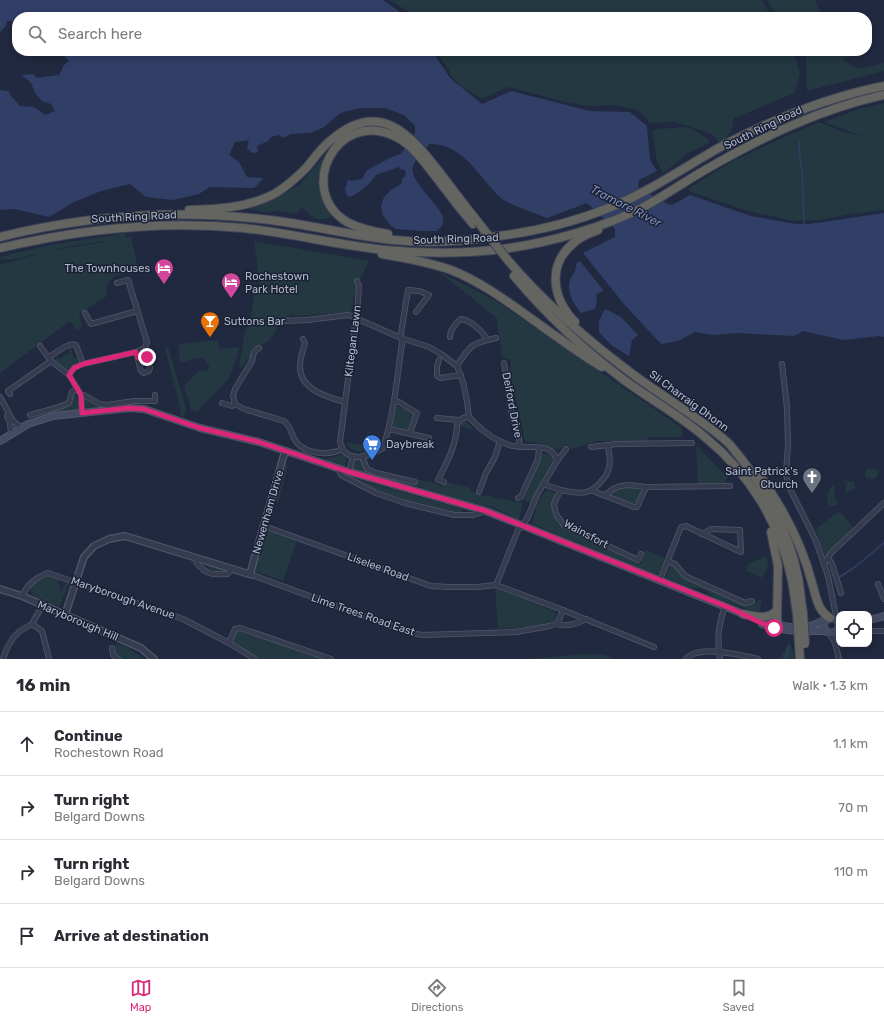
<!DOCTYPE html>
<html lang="en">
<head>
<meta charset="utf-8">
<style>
  body { margin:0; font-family:Rubik,sans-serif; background:#f7f7f7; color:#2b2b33 }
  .controls { position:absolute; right:12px; bottom:12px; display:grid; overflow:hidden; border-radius:8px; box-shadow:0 2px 10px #0003 }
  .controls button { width:36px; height:36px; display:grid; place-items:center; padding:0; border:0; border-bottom:1px solid #e1e1e2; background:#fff; color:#2b2b33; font:20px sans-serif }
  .stop { position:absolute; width:12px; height:12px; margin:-9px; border:3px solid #db2777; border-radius:50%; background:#fff }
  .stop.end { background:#db2777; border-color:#fff; box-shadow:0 1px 4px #0008 }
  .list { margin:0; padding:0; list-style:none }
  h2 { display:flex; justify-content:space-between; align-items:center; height:52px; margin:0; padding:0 16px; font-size:17px }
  h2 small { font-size:13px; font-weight:400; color:#7c7c81 }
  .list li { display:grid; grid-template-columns:26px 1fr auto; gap:12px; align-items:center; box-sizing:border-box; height:64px; padding:0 16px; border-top:1px solid #e1e1e2 }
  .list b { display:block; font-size:15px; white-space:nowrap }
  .list p { margin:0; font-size:13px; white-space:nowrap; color:#7c7c81 }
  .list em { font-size:13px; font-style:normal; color:#7c7c81 }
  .icon { flex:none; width:22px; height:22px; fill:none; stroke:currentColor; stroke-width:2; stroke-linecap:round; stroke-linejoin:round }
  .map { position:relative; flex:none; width:884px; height:659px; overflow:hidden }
  .search { position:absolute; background:#fff; box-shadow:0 2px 10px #0003; left:12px; right:12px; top:12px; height:44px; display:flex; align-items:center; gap:10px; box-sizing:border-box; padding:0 14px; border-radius:16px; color:#7c7c81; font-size:15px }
  .sheet { height:308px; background:#fff }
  nav { display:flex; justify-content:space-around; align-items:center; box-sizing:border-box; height:56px; border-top:1px solid #e1e1e2; background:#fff; font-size:11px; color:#7c7c81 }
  nav a { display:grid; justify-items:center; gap:2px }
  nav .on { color:#db2777 }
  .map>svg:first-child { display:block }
  .green { fill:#233841; fill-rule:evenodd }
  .water { fill:#313f67 }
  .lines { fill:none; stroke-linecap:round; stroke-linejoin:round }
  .stream { stroke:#313f67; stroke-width:1.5 }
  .minor-casing { stroke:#51576a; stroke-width:6 }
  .tertiary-casing { stroke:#51576a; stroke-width:8 }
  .secondary-casing { stroke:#51576a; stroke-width:8 }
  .trunk-casing { stroke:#3e4457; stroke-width:10 }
  .minor { stroke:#363c50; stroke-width:4.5 }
  .tertiary { stroke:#363c50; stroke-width:5.5 }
  .secondary { stroke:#434a63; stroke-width:6 }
  .trunk { stroke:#646461; stroke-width:8 }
  .trunk-bridge-casing { stroke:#3e4457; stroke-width:10; stroke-linecap:butt }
  .trunk-bridge { stroke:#646461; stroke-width:8 }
  .route { stroke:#db2777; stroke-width:5 }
  .labels { text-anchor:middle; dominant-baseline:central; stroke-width:3; stroke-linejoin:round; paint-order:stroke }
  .street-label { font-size:11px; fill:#b1b7cb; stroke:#1b2134 }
  .poi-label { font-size:11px; fill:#b1b7cb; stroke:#1b2134; text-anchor:start }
  .water-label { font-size:12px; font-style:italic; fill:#7e8db9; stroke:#1b2134 }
</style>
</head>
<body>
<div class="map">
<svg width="884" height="659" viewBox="0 0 884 659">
  <rect width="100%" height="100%" fill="#212940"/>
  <g class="green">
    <path d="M 389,0 L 761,0 L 772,17 L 413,17 L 409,12 Z"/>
    <path d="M 767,0 L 815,0 L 820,11 L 820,17 L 777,17 Z"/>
    <path d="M 436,51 L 793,51 L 800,73 L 795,93 L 734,118 L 731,132 L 724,140 L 738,159 L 780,139 L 819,122 L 841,131 L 865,137 L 824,122 L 862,108 L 884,103 L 884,210 L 851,214 L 821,220 L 793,221 L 748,211 L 691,192 L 688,189 L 734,160 L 712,134 L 675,122 L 650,123 L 638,110 L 614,105 L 590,106 L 569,103 L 509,87 L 503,89 L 482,99 L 462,87 L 450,75 L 450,71 Z"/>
    <path d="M 804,51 L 853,51 L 852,56 L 842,59 L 858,69 L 884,63 L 884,71 L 807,91 L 806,58 Z"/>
    <path d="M 687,127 L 700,133 L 711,142 L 690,152 L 663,173 L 657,161 L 652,131 L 659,129 Z"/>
    <path d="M 325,155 C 314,182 316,192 333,216 C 318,223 313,218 302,207 L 296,214 L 276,211 L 268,213 L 250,209 L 272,200 L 299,185 Z"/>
    <path d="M 127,233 L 124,238 L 131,237 L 138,268 L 113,277 L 106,288 L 107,296 L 79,314 L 82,327 L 77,330 L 70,321 L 0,373 L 0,265 L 38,254 C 25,255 13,262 0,259 L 0,257 L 49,245 ZM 105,241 L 105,242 L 49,251 L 66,247 Z"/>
    <path d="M 254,241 L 369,261 L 356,288 L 351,312 L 296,316 L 290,313 L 290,315 L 286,319 L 283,319 L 282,323 L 279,325 L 270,340 L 258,347 L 241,368 L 239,366 L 245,331 L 250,322 L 255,291 L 260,286 Z"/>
    <path d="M 438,271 L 496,301 L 681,427 L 683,434 L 682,437 L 648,437 L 647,441 L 597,441 L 572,449 L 565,444 L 558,450 L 543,444 L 525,441 L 510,373 L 511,360 L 502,358 L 497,318 Z"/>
    <path d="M 218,340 L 220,349 L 233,347 L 239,348 C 237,358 234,367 230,376 C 221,390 207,399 198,412 L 191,409 L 184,386 L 200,370 L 205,371 L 209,368 L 209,365 L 203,358 C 194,357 188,362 180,362 L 178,346 L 181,344 Z"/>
    <path d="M 69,347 L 71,348 L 74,359 L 77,358 C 80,365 72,369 66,373 L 54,362 L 57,357 L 59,359 L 69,353 Z"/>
    <path d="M 168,347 L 186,408 L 185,414 L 181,417 L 180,407 L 165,348 Z"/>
    <path d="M 74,393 L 76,395 L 80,410 L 51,412 L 67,406 Z"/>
    <path d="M 82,396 L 98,408 L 87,408 L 83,403 Z"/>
    <path d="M 397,406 L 413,413 L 414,417 L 408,431 L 392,427 L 395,408 Z"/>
    <path d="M 466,421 L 474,430 L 459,426 L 462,422 Z"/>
    <path d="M 345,443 L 350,443 L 375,446 L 375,448 C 364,453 353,454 345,443 Z"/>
    <path d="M 697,446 L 728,478 L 725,480 L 725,483 L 698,484 L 696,447 Z"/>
    <path d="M 547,453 L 552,456 L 554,461 L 531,502 L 524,501 L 542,454 Z"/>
    <path d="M 345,454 L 347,456 L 345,467 L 325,461 L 325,459 Z"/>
    <path d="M 357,458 L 361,460 L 364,469 L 370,475 L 353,469 L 354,459 Z"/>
    <path d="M 286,464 L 288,466 L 278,502 L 275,502 Z"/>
    <path d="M 868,468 L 878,470 L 878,474 L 877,477 L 874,479 L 867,478 L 865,476 L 865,472 Z"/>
    <path d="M 349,477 L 462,509 L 462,512 L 453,513 L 405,502 L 377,492 Z"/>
    <path d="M 418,480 L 431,482 L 443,487 L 445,482 L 447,482 L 470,488 L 472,492 L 485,496 L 489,495 L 496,498 L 523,503 L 519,520 L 493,507 L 466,502 L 416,486 Z"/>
    <path d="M 844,481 L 854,482 L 855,488 L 845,494 L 846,483 L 843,482 Z"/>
    <path d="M 834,485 L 836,502 L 839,503 L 835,506 L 831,506 C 825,502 827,494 830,488 Z"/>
    <path d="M 628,487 L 640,490 C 641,496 638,502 633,504 L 614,498 L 611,495 L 612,492 L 618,489 Z"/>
    <path d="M 547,490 L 553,492 L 556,494 C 548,512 554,506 558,523 L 597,545 L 641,564 L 646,550 L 664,557 C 665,562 660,571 656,575 L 532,524 C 534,513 538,497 547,490 Z"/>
    <path d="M 838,512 L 841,513 L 853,528 L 831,551 L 825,556 L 816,529 Z"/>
    <path d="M 266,529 L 297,540 L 283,581 L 254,571 Z"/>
    <path d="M 766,556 C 770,564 767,572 761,578 L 746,571 L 749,563 Z"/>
    <path d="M 202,562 L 226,569 L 226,572 L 215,573 L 205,565 Z"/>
    <path d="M 670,566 L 674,566 L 681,575 L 691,580 L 748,605 L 754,604 L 758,600 L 762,600 L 759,615 L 754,614 L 750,610 L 714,598 L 706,591 L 697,588 L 691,588 L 668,579 L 666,577 Z"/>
    <path d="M 48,576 L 60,580 L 58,584 L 60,585 L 61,593 L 66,582 L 69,583 L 59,607 L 34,597 L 30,589 L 35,582 Z"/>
    <path d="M 495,588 L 555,611 C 557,615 556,620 552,622 C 543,628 510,628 498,629 Z"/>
    <path d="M 240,628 L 331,659 L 256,659 L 229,643 L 235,629 Z"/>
    <path d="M 789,642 L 794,655 L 794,659 L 780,659 Z"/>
    <path d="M 115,643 L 128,648 L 144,659 L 121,659 L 116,654 Z"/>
    <path d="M 585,654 L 604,655 L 614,659 L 526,659 Z"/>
  </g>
  <g class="water">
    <path d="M 0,0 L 383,0 L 407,17 L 17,17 L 17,23 L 13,21 L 7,21 L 6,26 L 0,32 Z"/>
    <path d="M 58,51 L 432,51 L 450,78 L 482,104 L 511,91 L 590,111 L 630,112 L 647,126 L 650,160 L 657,171 L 639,180 L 638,184 L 639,188 L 669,205 L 674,204 L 690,195 L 751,216 L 796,224 L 809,224 L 884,213 L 884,337 L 879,336 L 843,340 L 803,331 L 794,336 L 737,333 L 713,335 L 695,332 L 678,341 L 661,344 L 623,303 L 583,253 L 615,237 L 615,229 L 587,203 L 547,218 C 537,214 508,204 501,198 C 480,179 463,142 429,144 C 424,151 415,159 413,167 C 409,181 438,203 443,217 C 443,219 443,223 442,226 L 437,231 L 422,231 L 396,229 L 391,226 L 383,215 L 381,206 L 384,197 L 392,189 L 401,184 L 403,178 L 406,176 L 405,170 L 400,169 L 399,167 L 376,175 C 371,183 359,193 350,197 L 347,196 L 345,189 L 348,179 L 351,181 L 362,179 L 367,170 L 394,156 L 401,154 L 415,133 L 415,126 L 404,115 L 385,108 L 360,108 L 340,113 L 324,127 L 311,133 L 291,134 L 283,138 L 279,135 L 271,137 L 268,141 L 257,146 L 258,152 L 252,153 L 247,148 L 249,140 L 235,142 L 229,155 L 239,162 L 247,177 L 264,178 L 254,188 L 210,187 L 199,194 L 173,200 L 146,197 L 130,184 L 101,191 L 72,203 L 49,217 L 14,209 L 0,210 L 0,90 L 9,91 L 10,95 L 20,106 L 34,107 L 46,115 L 55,111 L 51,104 L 42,101 L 35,93 L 31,83 L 22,75 L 33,74 L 37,78 L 59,75 L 64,65 L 69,61 Z"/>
    <path d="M 580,261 L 604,291 L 596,294 L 597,301 L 595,309 L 581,313 C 574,304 565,291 571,278 C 574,273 576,271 576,264 Z"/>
    <path d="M 605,309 L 621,317 L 638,335 L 632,340 L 629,356 L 611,345 L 599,332 L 599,321 Z"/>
  </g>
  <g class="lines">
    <g class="stream">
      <path d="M 800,141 L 799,149 L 801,166"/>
      <path d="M 802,170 L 804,224"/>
      <path d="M 838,578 L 855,567 L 884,543"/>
      <path d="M 786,659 L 788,647"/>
    </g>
    <defs>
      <g id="minor">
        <path d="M 357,281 L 359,285 L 358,301 L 340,442 C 341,444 342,449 344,451 C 355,463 372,454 383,448 C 394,414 397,378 402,343 L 401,333 L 408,290 L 419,291 L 429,295 L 416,312"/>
        <path d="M 85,313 L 91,324 L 137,311"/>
        <path d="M 284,321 L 307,320 L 348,315 L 355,317 L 360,320 L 401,338 L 429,347 L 441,354 L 457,366 L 463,382 L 467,401 L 469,417"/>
        <path d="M 450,337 C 450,330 456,323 461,319 C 470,320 483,331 487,340"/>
        <path d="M 303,339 L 305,343 C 303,350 300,358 300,365 C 299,389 326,397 345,402"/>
        <path d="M 40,346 L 51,361 L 69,375 L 77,388 L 81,395 L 82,413"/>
        <path d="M 259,348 L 254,352 L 252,361 L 235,389 L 233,396 L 235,404 L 244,409 L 284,421 C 293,428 290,435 297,443 C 307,454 329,456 342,449 L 344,451"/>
        <path d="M 136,352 L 141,371 L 144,373 L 149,371 L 150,368 L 147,357 L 143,356 L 138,358"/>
        <path d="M 49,357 C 57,353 67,342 76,345 L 83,364 L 74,368 L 69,375"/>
        <path d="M 439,360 L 437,366 L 437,376 L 441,378 L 461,375"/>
        <path d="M 504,363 L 512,417 L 518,432 L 520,447"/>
        <path d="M 83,364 L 136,352 L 145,348 L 147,342 L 128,280 L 117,283"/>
        <path d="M 782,364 L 787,408 L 788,445 L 786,473 L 788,485 L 816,541 L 828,576 L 837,621"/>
        <path d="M 457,366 C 470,345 472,343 496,338"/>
        <path d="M 10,394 L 8,391 L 51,361"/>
        <path d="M 81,395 L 84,395 L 99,404 L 107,405 L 134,401 L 155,401 L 155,395"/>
        <path d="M 0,397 L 13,421 L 22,428"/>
        <path d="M 394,401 L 399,402 L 417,413 L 410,433"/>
        <path d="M 222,403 L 232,406 L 235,404"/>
        <path d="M 30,415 C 42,411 57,409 69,403 L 72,392 L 77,388"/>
        <path d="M 7,416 L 10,423 L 11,433"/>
        <path d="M 437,418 L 459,420"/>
        <path d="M 389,429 L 429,438"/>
        <path d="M 591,447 L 617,444 L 692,443"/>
        <path d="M 362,457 L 367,469 L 376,473 L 415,482"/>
        <path d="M 338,468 L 341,475 L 376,493 L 405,503 L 454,515 L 473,515 L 486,511"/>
        <path d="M 349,472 L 353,456"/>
        <path d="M 444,482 L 438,480 C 447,462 457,444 457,423 L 463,418 L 469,417 C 481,430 492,439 509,445 C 525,451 552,439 557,461"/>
        <path d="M 543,484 L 561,490 L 557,497 L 554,504 L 556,514 L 563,524 L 580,533 L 638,560 L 641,554"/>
        <path d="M 561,490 C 580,494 591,496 603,479 C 606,476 608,472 609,468 C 611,462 609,453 608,446"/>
        <path d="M 593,491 L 634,507 L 637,507 L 646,487"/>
        <path d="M 479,492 L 486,473 L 495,457 L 500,441"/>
        <path d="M 605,495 L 613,489 L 620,486 L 629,485 L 646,487 L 730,486"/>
        <path d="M 518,498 L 521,497 L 538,459 L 539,448"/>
        <path d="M 264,526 L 431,586 L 449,587 L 477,587 L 496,585 L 563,610 L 654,647"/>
        <path d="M 197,558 L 196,562 C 206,575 212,575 228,574 L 232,569"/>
        <path d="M 828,558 L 832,564 L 841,593"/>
        <path d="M 668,561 L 675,564 L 685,576 L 745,603 L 752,601"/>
        <path d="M 824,563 L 832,552 L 884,503"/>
        <path d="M 252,575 L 408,632 L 422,635 L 516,632 L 550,626 L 556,624 L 558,622 L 563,610"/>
        <path d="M 660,580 L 681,527 L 686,526 L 741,552 L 740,530 L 711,529 L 702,534"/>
        <path d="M 878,584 L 884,599"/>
        <path d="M 496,585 L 518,530 L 527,519 L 537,495 L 557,461 L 566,449"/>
        <path d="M 22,596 C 28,584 35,578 48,573 L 183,619 L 229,643 L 255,659"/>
        <path d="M 32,624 L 42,631 L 49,659"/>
        <path d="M 556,624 C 565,627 578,624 586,619"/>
        <path d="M 874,631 L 884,631"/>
        <path d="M 829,633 L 835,643 L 839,659"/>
        <path d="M 229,643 L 235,629 L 240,628 L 331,659"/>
        <path d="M 112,648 L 113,655 L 118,659"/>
        <path d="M 3,659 L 7,648 L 13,638 L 20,631 L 32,624 L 42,606"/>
        <path d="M 686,659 C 698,644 742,655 758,659"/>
        <path d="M 720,659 C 717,637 718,627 725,606"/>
      </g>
      <g id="tertiary">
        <path d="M 250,574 L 285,451"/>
        <path d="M 0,589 L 22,596 L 141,648 L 154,659"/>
        <path d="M 65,615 L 84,557 L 94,546 L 109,539 L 125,536 L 252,575"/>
      </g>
      <g id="secondary">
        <path d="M 0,441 L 28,424 L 53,416 L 129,408 L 144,409 L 200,428 L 259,442 L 343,470 L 486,511 L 746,615"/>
        <path d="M 757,618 C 773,623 793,631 809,626 C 815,625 821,621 827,619"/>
        <path d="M 869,620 L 884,616"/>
        <path d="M 762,624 C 784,632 802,631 825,631"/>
        <path d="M 838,629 L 839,623 L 836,619 L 830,618 L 825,621 L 823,626 L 827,632 L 833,633 L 839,629"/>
      </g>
      <g id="trunk">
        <path d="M 189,210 C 216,209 245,208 270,196 C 283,190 295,179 306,168 C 314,159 320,149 330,141 C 379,98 409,133 441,174 C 453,190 465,206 478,222"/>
        <path d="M 388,234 C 374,232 360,229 347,222 C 295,190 337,109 394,136 C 413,144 426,165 439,181 C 450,196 461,210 473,224"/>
        <path d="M 0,237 C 88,215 180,209 270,220 C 312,225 352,236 394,240 C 429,244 465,241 499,236 C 538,231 575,222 611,207 C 651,191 686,166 724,145 C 774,119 829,97 884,86"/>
        <path d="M 0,248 C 80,229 161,220 243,228 C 291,233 337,245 385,250 C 426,254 469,254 510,248 C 551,242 604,227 642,208 C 664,196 684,182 705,170 C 762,137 820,109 884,95"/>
        <path d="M 382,254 C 406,258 429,262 451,270 C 479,281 504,299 529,317 C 553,334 577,352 602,367"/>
        <path d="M 506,258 C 545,304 589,342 638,378 C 656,391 675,403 693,416 C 706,425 720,434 731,446 C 763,484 788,528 798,577 C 800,589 801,601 803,613"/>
        <path d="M 514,276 C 546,314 584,350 624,380 C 651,400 681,416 706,438 C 750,474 781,525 792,581 C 794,591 795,603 797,614"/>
        <path d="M 575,322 C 552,298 546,264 576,241 C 582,236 590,233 598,230"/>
        <path d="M 761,477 C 784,510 802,544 812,583 C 816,596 817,610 830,618"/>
        <path d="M 771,532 L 778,566 L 777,619 L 779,629"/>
        <path d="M 743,614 C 755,616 768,621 777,610"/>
        <path d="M 799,644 L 800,659"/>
      </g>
    </defs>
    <use href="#minor" class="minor-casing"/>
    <use href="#tertiary" class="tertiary-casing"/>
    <use href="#secondary" class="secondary-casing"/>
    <use href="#trunk" class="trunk-casing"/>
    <use href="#minor" class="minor"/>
    <use href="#tertiary" class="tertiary"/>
    <use href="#secondary" class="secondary"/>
    <use href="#trunk" class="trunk"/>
    <defs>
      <g id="trunk-bridge">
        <path d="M 478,222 L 506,258"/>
        <path d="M 803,613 L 805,644"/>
        <path d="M 797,614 L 799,644"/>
      </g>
    </defs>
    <use href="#trunk-bridge" class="trunk-bridge-casing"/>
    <use href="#trunk-bridge" class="trunk-bridge"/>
  </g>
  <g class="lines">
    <path class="route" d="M 147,357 L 143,356 L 138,358 L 136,352 L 83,364 L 74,368 L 69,375 L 81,395 L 82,413 L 129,408 L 144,409 L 200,428 L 259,442 L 343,470 L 486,511 L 725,606 C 742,613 757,622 774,628"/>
  </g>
  <defs>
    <symbol id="hotel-pin" viewBox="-11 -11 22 30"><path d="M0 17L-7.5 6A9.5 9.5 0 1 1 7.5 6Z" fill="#d1479c" stroke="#1b2134"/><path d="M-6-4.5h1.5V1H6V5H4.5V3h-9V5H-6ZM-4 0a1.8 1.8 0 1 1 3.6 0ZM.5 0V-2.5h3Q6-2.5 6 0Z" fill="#fff"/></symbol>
    <symbol id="bar-pin" viewBox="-11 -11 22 30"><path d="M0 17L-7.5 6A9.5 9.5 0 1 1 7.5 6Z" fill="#e8710a" stroke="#1b2134"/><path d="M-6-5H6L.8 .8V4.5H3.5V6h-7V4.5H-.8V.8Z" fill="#fff"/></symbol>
    <symbol id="supermarket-pin" viewBox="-11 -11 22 30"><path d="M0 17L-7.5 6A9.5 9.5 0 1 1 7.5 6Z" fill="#3f7fe0" stroke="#1b2134"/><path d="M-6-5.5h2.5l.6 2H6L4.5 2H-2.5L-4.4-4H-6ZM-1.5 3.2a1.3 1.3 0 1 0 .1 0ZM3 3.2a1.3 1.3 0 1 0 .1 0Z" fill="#fff"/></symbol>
    <symbol id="church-pin" viewBox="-11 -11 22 30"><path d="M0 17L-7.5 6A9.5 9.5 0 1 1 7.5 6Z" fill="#6b7280" stroke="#1b2134"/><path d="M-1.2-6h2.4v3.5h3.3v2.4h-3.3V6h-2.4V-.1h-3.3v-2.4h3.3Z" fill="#fff"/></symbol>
  </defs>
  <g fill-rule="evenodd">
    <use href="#hotel-pin" x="153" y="257" width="22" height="30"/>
    <use href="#hotel-pin" x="220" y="271" width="22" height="30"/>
    <use href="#bar-pin" x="199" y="310" width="22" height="30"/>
    <use href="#supermarket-pin" x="361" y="433" width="22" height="30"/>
    <use href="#church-pin" x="801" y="466" width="22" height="30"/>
  </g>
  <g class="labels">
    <g class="street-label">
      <text transform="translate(763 128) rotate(-26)">South Ring Road</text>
      <text transform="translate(134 217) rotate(-3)">South Ring Road</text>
      <text transform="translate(456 239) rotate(-2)">South Ring Road</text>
      <text transform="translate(353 341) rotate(-83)">Kiltegan Lawn</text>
      <text transform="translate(689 401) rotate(36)">Sli Charraig Dhonn</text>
      <text transform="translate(512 405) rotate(79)">Delford Drive</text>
      <text transform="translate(268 512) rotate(-74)">Newenham Drive</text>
      <text transform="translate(586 534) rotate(28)">Wainsfort</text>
      <text transform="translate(378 567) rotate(20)">Liselee Road</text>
      <text transform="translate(123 598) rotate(19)">Maryborough Avenue</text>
      <text transform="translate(363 615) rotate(19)">Lime Trees Road East</text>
      <text transform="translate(78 621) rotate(23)">Maryborough Hill</text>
    </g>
    <g class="poi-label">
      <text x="150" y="268" text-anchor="end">The Townhouses</text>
      <text x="245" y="276">Rochestown<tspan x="245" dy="13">Park Hotel</tspan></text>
      <text x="224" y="321">Suttons Bar</text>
      <text x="386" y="444">Daybreak</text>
      <text x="798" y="471" text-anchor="end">Saint Patrick's<tspan x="798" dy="13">Church</tspan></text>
    </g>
    <g class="water-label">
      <text transform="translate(626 206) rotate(27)">Tramore River</text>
    </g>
  </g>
</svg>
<div class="controls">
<button><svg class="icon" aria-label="locate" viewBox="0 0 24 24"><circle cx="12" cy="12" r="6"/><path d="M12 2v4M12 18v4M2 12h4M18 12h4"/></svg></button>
</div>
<div class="stop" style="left:774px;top:628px"></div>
<div class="stop end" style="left:147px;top:357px"></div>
<div class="search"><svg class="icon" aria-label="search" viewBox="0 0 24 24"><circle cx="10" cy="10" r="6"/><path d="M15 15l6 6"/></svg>Search here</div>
</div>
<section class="sheet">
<h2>16 min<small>Walk · 1.3 km</small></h2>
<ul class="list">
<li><svg class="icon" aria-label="ahead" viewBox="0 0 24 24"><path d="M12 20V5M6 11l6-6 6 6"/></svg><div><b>Continue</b><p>Rochestown Road</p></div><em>1.1 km</em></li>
<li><svg class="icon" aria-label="right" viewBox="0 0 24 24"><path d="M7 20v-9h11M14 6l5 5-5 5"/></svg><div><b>Turn right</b><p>Belgard Downs</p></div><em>70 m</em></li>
<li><svg class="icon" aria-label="right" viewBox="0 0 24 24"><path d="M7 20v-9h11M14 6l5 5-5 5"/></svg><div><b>Turn right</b><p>Belgard Downs</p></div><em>110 m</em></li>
<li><svg class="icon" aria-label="arrive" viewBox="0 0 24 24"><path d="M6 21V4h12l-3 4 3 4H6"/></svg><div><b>Arrive at destination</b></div></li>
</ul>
</section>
<nav>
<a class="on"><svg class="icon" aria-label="map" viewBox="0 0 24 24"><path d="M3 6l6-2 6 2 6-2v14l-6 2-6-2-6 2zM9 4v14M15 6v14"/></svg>Map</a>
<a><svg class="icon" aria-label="directions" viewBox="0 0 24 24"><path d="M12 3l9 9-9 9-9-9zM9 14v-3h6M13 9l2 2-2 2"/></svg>Directions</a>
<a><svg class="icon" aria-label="saved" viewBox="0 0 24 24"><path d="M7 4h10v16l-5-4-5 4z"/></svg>Saved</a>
</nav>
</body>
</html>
